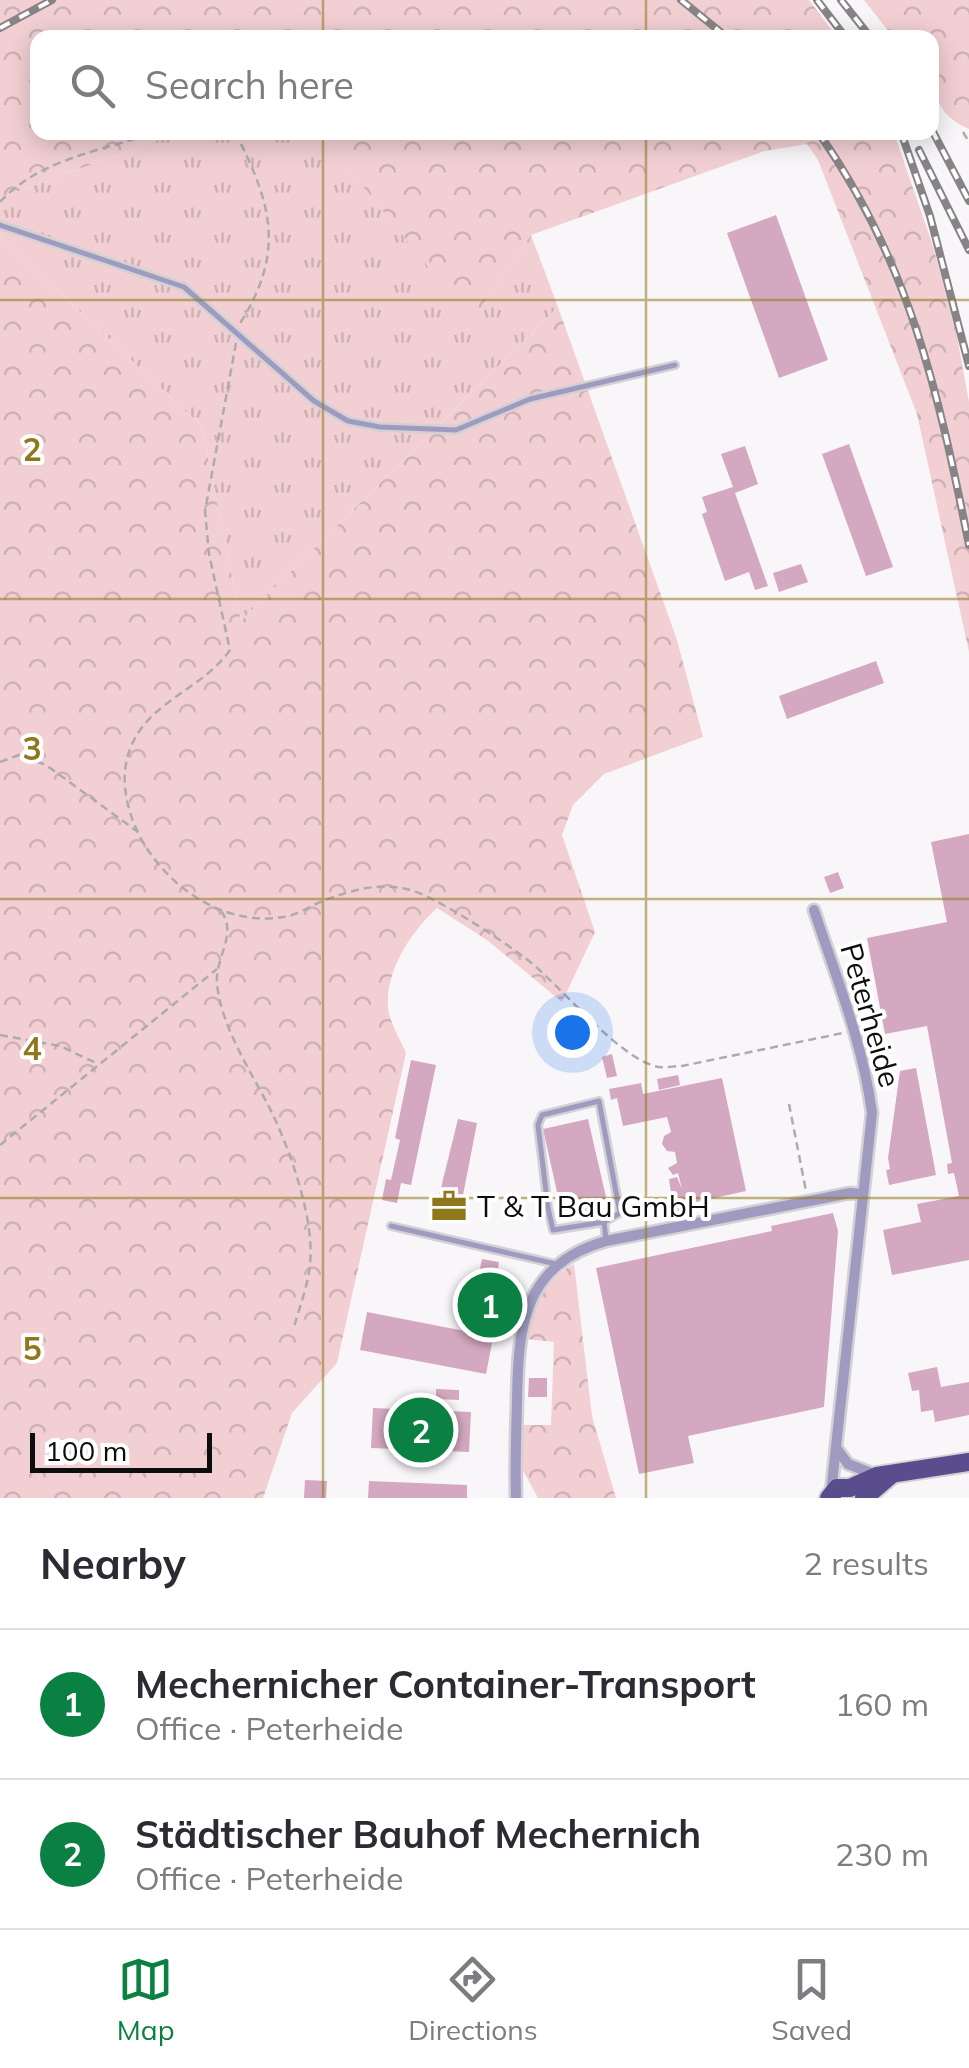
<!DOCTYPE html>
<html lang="en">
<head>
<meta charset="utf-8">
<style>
  body { margin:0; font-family:Mulish,sans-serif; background:#f7f7f7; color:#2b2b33 }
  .scale { position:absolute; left:30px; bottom:25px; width:182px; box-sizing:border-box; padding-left:10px; border:5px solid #0e0d0e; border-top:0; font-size:28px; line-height:35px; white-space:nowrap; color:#0e0d0e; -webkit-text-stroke:8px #fff; paint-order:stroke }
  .you { position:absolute; left:572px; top:1032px; width:35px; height:35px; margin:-25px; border:8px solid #fff; border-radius:50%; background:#1a73e8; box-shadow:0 0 0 15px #1a73e833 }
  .badge { display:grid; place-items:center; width:65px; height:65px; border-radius:50%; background:#0b8043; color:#fff; font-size:32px; font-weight:700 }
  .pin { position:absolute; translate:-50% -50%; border:5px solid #fff; box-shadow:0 2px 10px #0006 }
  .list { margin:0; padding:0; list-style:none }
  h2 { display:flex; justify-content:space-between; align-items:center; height:130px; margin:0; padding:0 40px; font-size:42px }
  h2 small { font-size:32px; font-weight:400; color:#7c7c81 }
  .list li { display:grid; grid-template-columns:65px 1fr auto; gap:30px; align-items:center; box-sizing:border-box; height:150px; padding:0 40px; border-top:2px solid #e1e1e2 }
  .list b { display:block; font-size:38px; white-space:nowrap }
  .list p { margin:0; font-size:32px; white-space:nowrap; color:#7c7c81 }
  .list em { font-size:32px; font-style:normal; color:#7c7c81 }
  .icon { flex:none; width:55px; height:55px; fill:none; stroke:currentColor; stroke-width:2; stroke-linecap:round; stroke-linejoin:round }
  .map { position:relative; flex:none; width:969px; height:1498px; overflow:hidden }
  .search { position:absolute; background:#fff; box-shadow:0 5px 25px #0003; left:30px; right:30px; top:30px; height:110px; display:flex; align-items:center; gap:25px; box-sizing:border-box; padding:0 35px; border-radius:20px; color:#7c7c81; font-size:38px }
  .sheet { height:430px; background:#fff }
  nav { display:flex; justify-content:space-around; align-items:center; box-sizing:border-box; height:140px; border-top:2px solid #e1e1e2; background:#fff; font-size:28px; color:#7c7c81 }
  nav a { display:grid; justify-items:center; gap:5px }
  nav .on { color:#0b8043 }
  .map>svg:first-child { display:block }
  .grass { fill:url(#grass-tufts) }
  .forest { fill:url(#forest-crowns) }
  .building { fill:#d4a8c0 }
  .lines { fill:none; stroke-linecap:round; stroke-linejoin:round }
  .lane-casing { stroke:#d3d1d4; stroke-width:10 }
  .street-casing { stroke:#d3d1d4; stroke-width:15 }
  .primary-casing { stroke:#d3d1d4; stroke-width:22 }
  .path { stroke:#adabae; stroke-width:2.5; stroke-dasharray:8 5; stroke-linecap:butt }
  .lane { stroke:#9f9bc0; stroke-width:5 }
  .street { stroke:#9f9bc0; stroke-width:10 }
  .primary { stroke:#594d8e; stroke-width:18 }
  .rail-casing { stroke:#868487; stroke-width:8 }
  .rail { stroke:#fff; stroke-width:4; stroke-dasharray:11; stroke-linecap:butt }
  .grid { fill:none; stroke:#90771c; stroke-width:2.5; stroke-opacity:0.55 }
  .labels { text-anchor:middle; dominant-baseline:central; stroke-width:8; stroke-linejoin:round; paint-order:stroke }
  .street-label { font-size:30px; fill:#0e0d0e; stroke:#fff }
  .poi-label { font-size:30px; fill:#0e0d0e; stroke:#fff; text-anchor:start }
  .grid-label { font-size:32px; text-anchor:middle; font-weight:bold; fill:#90771c; stroke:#fff; stroke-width:8; stroke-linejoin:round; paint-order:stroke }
</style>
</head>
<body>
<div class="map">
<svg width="969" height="1498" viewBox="0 0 969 1498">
  <defs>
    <pattern id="grass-tufts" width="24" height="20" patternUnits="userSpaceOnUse" patternTransform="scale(2.5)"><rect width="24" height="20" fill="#f2cfd3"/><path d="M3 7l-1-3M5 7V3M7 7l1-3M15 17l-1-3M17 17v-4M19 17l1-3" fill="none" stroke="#ceb1b4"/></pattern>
    <pattern id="forest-crowns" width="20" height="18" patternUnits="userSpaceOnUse" patternTransform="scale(2.5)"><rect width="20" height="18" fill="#f2cfd3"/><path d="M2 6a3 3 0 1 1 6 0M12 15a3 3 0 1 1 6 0" fill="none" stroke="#ceb1b4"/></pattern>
  </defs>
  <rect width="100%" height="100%" fill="#f9f6fa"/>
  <path class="grass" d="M 177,133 L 320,133 L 472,320 L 531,235 L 558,307 L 241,621 L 202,427 L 0,236 L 0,198 Z"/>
  <g class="forest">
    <path d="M 0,0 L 809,0 L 837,37 L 38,38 L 38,132 L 177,133 L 0,198 Z"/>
    <path d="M 864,0 L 969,0 L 969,129 C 927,111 932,76 932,38 L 893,37 Z"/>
    <path d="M 320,133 L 894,133 L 933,246 L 956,331 L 969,402 L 969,652 L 917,414 L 818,160 L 807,144 L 765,151 L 531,235 L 472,321 Z"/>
    <path d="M 0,236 L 202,427 L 241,621 L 558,307 L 677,640 L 703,737 L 604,774 L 573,805 L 562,835 L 595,932 L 562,1002 L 487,940 L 437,908 C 411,932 385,971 388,1008 C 390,1023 400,1039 406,1053 L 337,1363 L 292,1413 L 263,1498 L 0,1498 Z"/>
    <path d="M 574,1264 L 592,1416 L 616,1498 L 538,1498 L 520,1465 L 522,1425 L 551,1425 L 554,1342 L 526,1339 C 532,1306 544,1281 574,1264 Z"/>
  </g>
  <g class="building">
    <path d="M 776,215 L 828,360 L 779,378 L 727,233 Z"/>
    <path d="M 849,444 L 893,567 L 866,576 L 822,454 Z"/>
    <path d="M 745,446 L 758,484 L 735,493 L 768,586 L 755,590 L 749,572 L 725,581 L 702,514 L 707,512 L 702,497 L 733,487 L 721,454 Z"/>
    <path d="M 801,564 L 808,582 L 779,592 L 773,573 Z"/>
    <path d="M 876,661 L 884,683 L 787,719 L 779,696 Z"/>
    <path d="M 969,834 L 969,1260 L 892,1275 L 883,1230 L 921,1222 L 917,1204 L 959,1196 L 954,1173 L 948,1174 L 947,1164 L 952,1163 L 927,1026 L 885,1034 L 867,938 L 947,922 L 931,842 Z"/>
    <path d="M 838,872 L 844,888 L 830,893 L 824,877 Z"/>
    <path d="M 612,1054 L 617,1076 L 607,1078 L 602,1057 Z"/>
    <path d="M 411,1060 L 436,1065 L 411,1185 L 401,1183 L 397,1203 L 382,1200 L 386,1179 L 391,1180 L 400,1140 L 395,1138 Z"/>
    <path d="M 916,1068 L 936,1175 L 889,1185 L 886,1170 L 890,1169 L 888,1158 L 900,1071 Z"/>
    <path d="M 678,1075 L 680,1085 L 659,1090 L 657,1079 Z"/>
    <path d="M 722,1078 L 746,1191 L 696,1202 L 692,1213 L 681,1216 L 673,1207 L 669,1179 L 677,1177 L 682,1189 L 678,1173 L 673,1175 L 668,1168 L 677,1163 L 675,1152 L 667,1151 L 662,1144 L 664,1136 L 671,1132 L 667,1117 L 623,1126 L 617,1098 L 611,1100 L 609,1089 L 641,1083 L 643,1094 Z"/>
    <path d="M 458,1119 L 477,1123 L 458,1221 L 434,1216 Z"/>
    <path d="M 588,1119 L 609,1210 L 563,1219 L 543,1129 Z"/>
    <path d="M 833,1213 L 838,1231 L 824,1407 L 688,1436 L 694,1463 L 639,1474 L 596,1268 L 772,1231 L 771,1226 Z"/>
    <path d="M 482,1259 L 499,1262 L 497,1274 L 505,1276 L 486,1374 L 360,1350 L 367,1312 L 475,1333 L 484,1288 L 483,1284 L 477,1283 Z"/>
    <path d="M 937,1367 L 941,1387 L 969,1382 L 969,1415 L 935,1422 L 933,1410 L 921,1412 L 919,1390 L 912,1391 L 908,1373 Z"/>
    <path d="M 529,1378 L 547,1378 L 547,1397 L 528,1397 Z"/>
    <path d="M 436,1389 L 459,1390 L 459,1400 L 436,1399 Z"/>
    <path d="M 373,1408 L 471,1412 L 469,1452 L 371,1448 Z"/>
    <path d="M 305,1480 L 327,1481 L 326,1498 L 304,1498 Z"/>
    <path d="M 369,1481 L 467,1485 L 467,1498 L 368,1498 Z"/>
  </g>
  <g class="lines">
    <defs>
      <g id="lane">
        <path d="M 0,225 L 184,287 L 314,401 L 348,421 L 380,427 L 456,430 L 530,399 L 675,365"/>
        <path d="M 604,1222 L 553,1230 L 548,1208 L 538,1125 L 542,1115 L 599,1101 L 620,1213 L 604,1222 L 606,1240"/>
        <path d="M 391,1226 L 556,1264"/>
      </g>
      <g id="street">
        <path d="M 814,910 C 836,977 863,1043 872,1113 L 831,1493"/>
        <path d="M 837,1449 L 848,1464 L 876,1475"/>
        <path d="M 516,1498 C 515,1466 516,1435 517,1403 C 518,1328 522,1265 606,1241 L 850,1193 L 862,1194"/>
      </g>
      <g id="primary">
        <path d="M 829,1498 L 837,1488 L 850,1488 L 877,1476 L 969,1462"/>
        <path d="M 864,1498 L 891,1475"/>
      </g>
    </defs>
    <use href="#lane" class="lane-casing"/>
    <use href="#street" class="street-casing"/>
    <use href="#primary" class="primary-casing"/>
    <g class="path">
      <path d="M 235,132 C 273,206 285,253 239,325"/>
      <path d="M 963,132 L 969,142"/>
      <path d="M 0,202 C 39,159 104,150 157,132"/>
      <path d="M 236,343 L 205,511 L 209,554 L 230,650 C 202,690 148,701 130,749 C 118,781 128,816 144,844 C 173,891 226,926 283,917 C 295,916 307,908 318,903 C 355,888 390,878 428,897 C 460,913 495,936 524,957 C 558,982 620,1061 659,1067 C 666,1068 675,1066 682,1066 L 843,1033"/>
      <path d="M 0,762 L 19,755 L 46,765 L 138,832"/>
      <path d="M 221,911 C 238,933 215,958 217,983 C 220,1023 249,1069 267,1103 C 288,1143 315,1218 310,1264 C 308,1286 299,1309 293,1330"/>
      <path d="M 0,1035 L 60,1046 L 96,1063"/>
      <path d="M 789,1104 L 806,1191"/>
      <path d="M 0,1145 L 217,969"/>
    </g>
    <use href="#lane" class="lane"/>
    <use href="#street" class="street"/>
    <use href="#primary" class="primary"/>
    <defs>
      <g id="rail">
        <path d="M 681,0 L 728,38"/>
        <path d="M 817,0 L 846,38"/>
        <path d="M 841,0 L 871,38"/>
        <path d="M 0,28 L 52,0"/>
        <path d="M 932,130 L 969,201"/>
        <path d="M 818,132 C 910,263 938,391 969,545"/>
        <path d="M 901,132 L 930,216 L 969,366"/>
        <path d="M 919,150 L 969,250"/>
      </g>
    </defs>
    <use href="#rail" class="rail-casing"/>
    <use href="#rail" class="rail"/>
  </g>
  <path class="grid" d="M 323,0 L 323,38M 646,0 L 646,38M 323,132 L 323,1498M 646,132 L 646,1498M 0,300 L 969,300M 0,599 L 969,599M 0,899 L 969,899M 0,1198 L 969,1198"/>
  <defs>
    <symbol id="office-bare" viewBox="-9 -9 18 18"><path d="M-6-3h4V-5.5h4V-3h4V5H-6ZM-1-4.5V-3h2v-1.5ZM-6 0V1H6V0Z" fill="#90771c" stroke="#fff" stroke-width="2.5" paint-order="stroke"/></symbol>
  </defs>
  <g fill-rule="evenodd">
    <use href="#office-bare" x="424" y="1181" width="50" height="50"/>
  </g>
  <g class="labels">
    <g class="street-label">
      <text transform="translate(871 1015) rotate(74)">Peterheide</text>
    </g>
    <g class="poi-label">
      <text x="477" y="1206">T &amp; T Bau GmbH</text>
    </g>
  </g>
  <g class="grid-label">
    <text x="32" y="461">2</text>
    <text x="32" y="760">3</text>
    <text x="32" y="1060">4</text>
    <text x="32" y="1360">5</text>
  </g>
</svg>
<div class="scale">100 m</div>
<div class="you"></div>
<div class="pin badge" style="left:490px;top:1305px">1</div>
<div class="pin badge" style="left:421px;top:1430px">2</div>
<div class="search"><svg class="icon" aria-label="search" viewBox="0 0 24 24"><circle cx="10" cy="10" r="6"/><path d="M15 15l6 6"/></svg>Search here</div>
</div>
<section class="sheet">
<h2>Nearby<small>2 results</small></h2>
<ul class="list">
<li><span class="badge">1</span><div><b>Mechernicher Container-Transport</b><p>Office · Peterheide</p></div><em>160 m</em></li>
<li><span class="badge">2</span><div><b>Städtischer Bauhof Mechernich</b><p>Office · Peterheide</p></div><em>230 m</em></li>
</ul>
</section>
<nav>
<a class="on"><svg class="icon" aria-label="map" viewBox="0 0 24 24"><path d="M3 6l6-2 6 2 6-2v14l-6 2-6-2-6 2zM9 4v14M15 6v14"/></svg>Map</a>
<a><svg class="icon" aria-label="directions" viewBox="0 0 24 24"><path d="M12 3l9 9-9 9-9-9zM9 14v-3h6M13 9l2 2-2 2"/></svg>Directions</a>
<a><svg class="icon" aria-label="saved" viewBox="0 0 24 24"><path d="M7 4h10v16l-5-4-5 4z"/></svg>Saved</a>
</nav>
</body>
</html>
